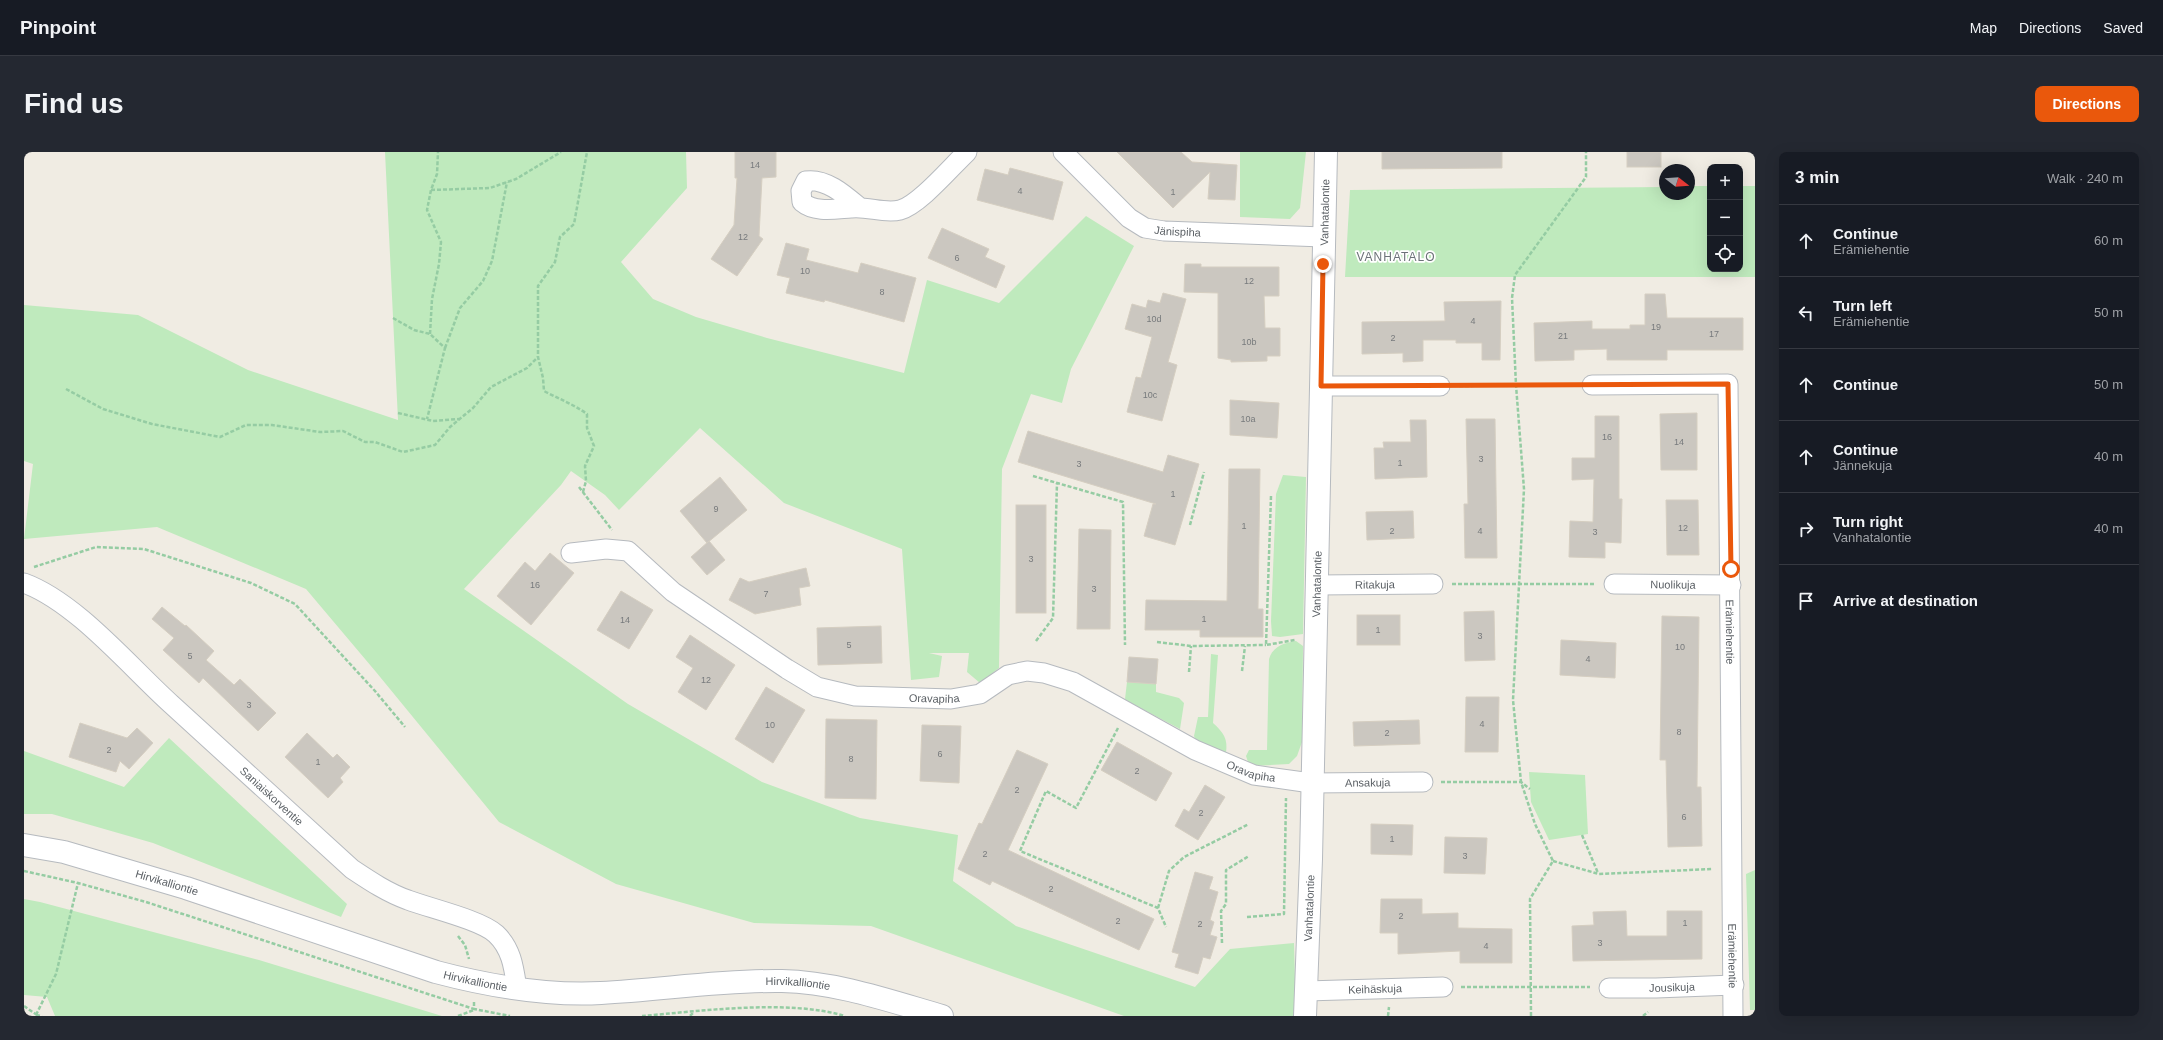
<!DOCTYPE html>
<html lang="en">
<head>
<meta charset="utf-8">
<style>
  body { margin:0; font-family:Helvetica,sans-serif; background:#242831; color:#f1f3f6 }
  .controls { position:absolute; right:12px; top:12px; display:grid; overflow:hidden; border-radius:8px; box-shadow:0 4px 16px #0002 }
  .controls button { width:36px; height:36px; display:grid; place-items:center; padding:0; border:0; border-bottom:1px solid #363941; background:#171b24; color:#f1f3f6; font:20px sans-serif }
  .compass { position:absolute; left:1635px; top:12px; width:36px; height:36px; border-radius:50%; background:#171b24; box-shadow:0 4px 16px #0002; rotate:107deg }
  .stop { position:absolute; width:12px; height:12px; margin:-9px; border:3px solid #ea580c; border-radius:50%; background:#fff }
  .stop.end { background:#ea580c; border-color:#fff; box-shadow:0 1px 4px #0008 }
  .list { margin:0; padding:0; list-style:none }
  h2 { display:flex; justify-content:space-between; align-items:center; height:52px; margin:0; padding:0 16px; font-size:17px }
  h2 small { font-size:13px; font-weight:400; color:#9ea1a6 }
  .list li { display:grid; grid-template-columns:26px 1fr auto; gap:12px; align-items:center; box-sizing:border-box; height:72px; padding:0 16px; border-top:1px solid #363941 }
  .list b { display:block; font-size:15px; white-space:nowrap }
  .list p { margin:0; font-size:13px; white-space:nowrap; color:#9ea1a6 }
  .list em { font-size:13px; font-style:normal; color:#9ea1a6 }
  .icon { flex:none; width:22px; height:22px; fill:none; stroke:currentColor; stroke-width:2; stroke-linecap:round; stroke-linejoin:round }
  .map { position:relative; flex:none; width:1731px; height:864px; overflow:hidden; border-radius:8px }
  header { display:flex; align-items:center; gap:24px; box-sizing:border-box; height:56px; padding:0 20px; background:#171b24; border-bottom:1px solid #363941 }
  header strong { font-size:19px }
  nav { display:flex; gap:22px; margin-inline-start:auto; font-size:14px }
  .intro { display:flex; align-items:center; justify-content:space-between; box-sizing:border-box; height:96px; padding:0 24px }
  h1 { margin:0; font-size:28px }
  .button { padding:10px 18px; border-radius:8px; background:#ea580c; color:#fff; font-size:14px; font-weight:700 }
  main { display:flex; gap:24px; padding:0 24px }
  aside { flex:1; background:#171b24; border-radius:8px; box-shadow:0 4px 16px #0002 }
  .map>svg:first-child { display:block }
  .green { fill:#bfeabd }
  .building { fill:#cbc7c0; stroke:#d5cec1 }
  .lines { fill:none; stroke-linecap:round; stroke-linejoin:round }
  .minor-casing { stroke:#b6babf; stroke-width:21 }
  .tertiary-casing { stroke:#b6babf; stroke-width:24 }
  .path { stroke:#95cca3; stroke-width:2.5; stroke-dasharray:4 2; stroke-linecap:butt }
  .minor { stroke:#fff; stroke-width:19 }
  .tertiary { stroke:#fff; stroke-width:22 }
  .route { stroke:#ea580c; stroke-width:5 }
  .labels { text-anchor:middle; dominant-baseline:central; stroke-width:3.5; stroke-linejoin:round; paint-order:stroke }
  .number-label { font-size:9px; fill:#777a7c }
  .street-label { font-size:11px; fill:#5b6065; stroke:#fff }
  .neighbourhood-label { font-size:12px; letter-spacing:1px; fill:#6c7278; stroke:#fff }
</style>
</head>
<body>
<header>
<strong>Pinpoint</strong>
<nav><a>Map</a><a>Directions</a><a>Saved</a></nav>
</header>
<div class="intro"><h1>Find us</h1><a class="button">Directions</a></div>
<main>
<div class="map">
<svg width="1731" height="864" viewBox="0 0 1731 864">
  <rect width="100%" height="100%" fill="#f0ece3"/>
  <g class="green">
    <path d="M 361,0 L 662,0 L 663,36 L 597,110 L 629,147 L 672,165 L 743,186 L 880,221 L 903,128 L 975,151 L 1062,64 L 1110,94 L 1047,217 L 1038,251 L 1007,242 L 978,317 L 975,516 L 956,531 L 943,520 L 945,501 L 905,501 L 918,504 L 915,525 L 887,528 L 878,397 L 760,351 L 676,276 L 595,358 L 581,343 L 547,319 L 537,333 L 440,437 L 604,552 L 738,630 L 836,666 L 934,683 L 929,729 L 992,774 L 1171,835 L 1206,797 L 1270,791 L 1272,864 L 1100,864 L 847,774 L 730,771 L 592,732 L 475,670 L 352,520 L 282,437 L 133,375 L 0,387 L 9,312 L 0,309 L 0,153 L 114,163 L 224,218 L 374,268 Z"/>
    <path d="M 1216,0 L 1282,0 L 1276,56 L 1266,67 L 1216,65 Z"/>
    <path d="M 1665,34 L 1686,34 L 1686,117 L 1716,117 L 1716,34 L 1731,34 L 1731,125 L 1321,125 L 1326,38 L 1641,35 L 1641,42 L 1665,42 Z"/>
    <path d="M 1259,323 L 1282,325 L 1279,482 L 1256,485 L 1248,484 L 1247,469 L 1252,342 Z"/>
    <path d="M 1272,489 L 1279,494 L 1278,590 L 1273,604 L 1265,612 L 1228,614 L 1224,610 L 1222,604 L 1225,598 L 1243,598 L 1245,507 C 1249,494 1260,491 1272,489 Z"/>
    <path d="M 1187,502 L 1194,503 L 1189,571 C 1200,581 1204,587 1202,601 L 1172,589 L 1170,584 L 1174,565 L 1184,565 Z"/>
    <path d="M 1103,530 L 1132,532 L 1132,540 L 1155,546 L 1160,551 L 1156,577 L 1105,550 L 1101,547 Z"/>
    <path d="M 145,586 L 323,752 L 317,765 L 129,691 L 28,662 L 0,662 L 0,599 L 100,635 Z"/>
    <path d="M 1505,620 L 1561,623 L 1564,682 L 1525,688 L 1507,650 Z"/>
    <path d="M 1731,718 L 1731,858 L 1726,858 L 1722,722 Z"/>
    <path d="M 0,747 L 16,750 L 235,808 L 418,864 L 31,864 L 23,845 L 0,843 Z"/>
  </g>
  <g class="building">
    <path d="M 711,0 L 752,0 L 752,25 L 738,26 L 735,84 L 739,87 L 713,124 L 687,107 L 710,73 L 713,26 L 711,26 Z"/>
    <path d="M 1093,0 L 1157,0 L 1168,10 L 1213,13 L 1211,48 L 1184,47 L 1186,20 L 1149,56 Z"/>
    <path d="M 1358,0 L 1478,0 L 1478,16 L 1358,17 Z"/>
    <rect x="1603" y="0" width="34" height="15"/>
    <path d="M 986,16 L 1039,30 L 1029,68 L 953,48 L 961,17 L 984,23 Z"/>
    <path d="M 918,76 L 965,97 L 961,105 L 981,114 L 972,136 L 904,106 Z"/>
    <path d="M 762,91 L 785,97 L 782,108 L 834,121 L 837,111 L 892,126 L 880,170 L 801,148 L 800,150 L 762,141 L 766,126 L 753,123 Z"/>
    <path d="M 1161,112 L 1177,112 L 1177,115 L 1255,115 L 1255,144 L 1240,144 L 1241,176 L 1256,176 L 1256,204 L 1243,204 L 1243,209 L 1207,210 L 1207,208 L 1194,206 L 1194,141 L 1160,140 Z"/>
    <path d="M 1139,141 L 1162,147 L 1144,210 L 1153,213 L 1138,269 L 1103,260 L 1112,225 L 1117,226 L 1128,185 L 1101,177 L 1108,152 L 1122,156 L 1124,148 L 1136,151 Z"/>
    <path d="M 1621,142 L 1641,142 L 1643,166 L 1719,166 L 1719,198 L 1643,198 L 1643,208 L 1583,208 L 1583,197 L 1550,198 L 1550,208 L 1511,209 L 1510,171 L 1568,169 L 1568,177 L 1606,177 L 1606,173 L 1621,173 Z"/>
    <path d="M 1477,149 L 1476,208 L 1458,208 L 1458,191 L 1432,191 L 1432,188 L 1399,188 L 1399,209 L 1379,210 L 1379,201 L 1338,202 L 1338,170 L 1421,169 L 1420,150 Z"/>
    <path d="M 1206,248 L 1255,251 L 1253,286 L 1206,283 Z"/>
    <path d="M 1673,261 L 1673,318 L 1637,318 L 1636,262 Z"/>
    <path d="M 1571,264 L 1595,264 L 1595,347 L 1598,347 L 1597,391 L 1581,390 L 1581,406 L 1545,405 L 1546,369 L 1569,370 L 1570,327 L 1548,328 L 1548,306 L 1571,306 Z"/>
    <path d="M 1442,267 L 1471,267 L 1473,406 L 1441,406 L 1440,352 L 1444,352 Z"/>
    <path d="M 1386,268 L 1402,268 L 1403,325 L 1351,327 L 1350,296 L 1360,296 L 1359,290 L 1387,290 Z"/>
    <path d="M 1004,279 L 1139,320 L 1144,303 L 1175,312 L 1151,393 L 1120,384 L 1129,352 L 1132,352 L 994,310 Z"/>
    <path d="M 1205,317 L 1236,317 L 1234,457 L 1239,457 L 1239,485 L 1176,485 L 1176,478 L 1121,478 L 1122,448 L 1203,449 Z"/>
    <path d="M 696,325 L 723,358 L 683,391 L 656,359 Z"/>
    <path d="M 1642,348 L 1674,348 L 1675,403 L 1643,403 Z"/>
    <rect x="992" y="353" width="30" height="108"/>
    <path d="M 1389,359 L 1390,386 L 1343,388 L 1342,360 Z"/>
    <path d="M 1055,377 L 1087,378 L 1086,477 L 1053,477 Z"/>
    <path d="M 685,389 L 701,408 L 683,423 L 667,405 Z"/>
    <path d="M 526,401 L 550,421 L 507,473 L 473,444 L 501,410 L 511,419 Z"/>
    <path d="M 782,416 L 786,434 L 775,436 L 777,453 L 731,462 L 705,448 L 716,426 L 725,430 Z"/>
    <path d="M 597,439 L 629,458 L 605,497 L 573,478 Z"/>
    <path d="M 138,455 L 161,474 L 162,473 L 190,499 L 182,508 L 210,533 L 216,527 L 252,561 L 234,579 L 179,526 L 175,531 L 139,498 L 150,486 L 128,467 Z"/>
    <path d="M 1470,459 L 1471,508 L 1441,509 L 1440,460 Z"/>
    <rect x="1333" y="463" width="43" height="30"/>
    <path d="M 1638,464 L 1675,465 L 1673,635 L 1677,635 L 1678,694 L 1644,695 L 1642,608 L 1636,608 Z"/>
    <path d="M 857,474 L 858,511 L 794,513 L 793,476 Z"/>
    <path d="M 666,483 L 711,513 L 682,558 L 654,540 L 669,516 L 652,505 Z"/>
    <path d="M 1537,488 L 1592,491 L 1591,526 L 1536,523 Z"/>
    <path d="M 1105,505 L 1134,507 L 1132,532 L 1103,530 Z"/>
    <path d="M 742,535 L 781,558 L 749,611 L 711,587 Z"/>
    <path d="M 1442,545 L 1475,545 L 1474,600 L 1441,600 Z"/>
    <path d="M 802,567 L 853,568 L 852,647 L 801,646 Z"/>
    <path d="M 1395,568 L 1396,592 L 1330,594 L 1329,570 Z"/>
    <path d="M 56,571 L 103,586 L 113,576 L 129,591 L 105,617 L 96,609 L 92,620 L 45,605 Z"/>
    <path d="M 898,573 L 937,574 L 935,631 L 896,629 Z"/>
    <path d="M 283,581 L 309,606 L 313,602 L 326,615 L 316,626 L 319,630 L 304,646 L 261,605 Z"/>
    <path d="M 1093,590 L 1148,621 L 1132,649 L 1077,618 Z"/>
    <path d="M 993,598 L 1024,612 L 984,698 L 1130,767 L 1115,798 L 968,729 L 966,733 L 934,717 L 955,671 L 958,672 Z"/>
    <path d="M 1181,633 L 1201,645 L 1174,688 L 1151,674 L 1160,657 L 1165,660 Z"/>
    <path d="M 1347,672 L 1389,673 L 1388,703 L 1347,702 Z"/>
    <path d="M 1421,685 L 1463,686 L 1461,722 L 1420,721 Z"/>
    <path d="M 1171,720 L 1189,725 L 1185,737 L 1194,740 L 1186,768 L 1190,770 L 1186,783 L 1193,785 L 1186,807 L 1179,805 L 1174,822 L 1151,815 L 1155,802 L 1148,800 Z"/>
    <path d="M 1357,747 L 1398,747 L 1398,762 L 1434,761 L 1434,776 L 1488,777 L 1488,811 L 1436,811 L 1436,799 L 1374,802 L 1374,781 L 1356,781 Z"/>
    <path d="M 1602,759 L 1603,784 L 1643,784 L 1643,759 L 1678,759 L 1678,807 L 1549,809 L 1548,774 L 1570,773 L 1569,760 Z"/>
  </g>
  <g class="lines">
    <defs>
      <g id="minor">
        <path id="s1" d="M 1039,0 L 1105,66 L 1121,76 L 1140,79 L 1299,85"/>
        <path d="M 835,55 C 821,43 802,26 782,29 L 777,39 L 778,50 C 791,61 811,57 827,56 C 844,54 860,62 876,58 C 895,53 927,15 943,0"/>
        <path id="s2" d="M 1568,233 L 1704,232 L 1709,864"/>
        <path d="M 1297,234 L 1416,234"/>
        <path id="s3" d="M 547,401 L 582,397 L 604,399 L 649,440 L 763,517 L 793,535 L 831,544 L 927,547 L 956,542 L 984,523 L 1003,519 L 1020,521 L 1049,530 L 1171,598 L 1230,623 L 1287,631 L 1399,630"/>
        <path id="s4" d="M 0,431 C 52,450 105,514 147,552 C 207,607 267,662 328,717 C 346,729 364,741 384,748 C 405,756 457,768 472,782 C 488,797 490,817 493,837"/>
        <path id="s5" d="M 1590,432 L 1707,433"/>
        <path id="s6" d="M 1293,433 L 1409,432"/>
        <path id="s7" d="M 1585,836 L 1632,836 L 1710,833"/>
        <path id="s8" d="M 1282,839 L 1419,835"/>
      </g>
      <g id="tertiary">
        <path id="s9" d="M 0,693 L 40,700 L 162,736 L 412,820 C 465,834 521,844 577,841 C 637,838 698,828 758,829 C 812,830 866,849 918,864"/>
        <path id="s10" d="M 1281,864 L 1287,707 L 1302,0"/>
      </g>
    </defs>
    <use href="#minor" class="minor-casing"/>
    <use href="#tertiary" class="tertiary-casing"/>
    <g class="path">
      <path d="M 407,38 L 466,36 L 492,27 L 537,0"/>
      <path d="M 369,166 L 390,178 L 406,182 L 421,196 L 403,267"/>
      <path d="M 406,182 L 408,147 L 415,112 L 417,90 L 403,58 L 407,38 L 413,22 L 414,0"/>
      <path d="M 421,196 L 436,156 L 459,129 L 468,109 L 483,30"/>
      <path d="M 1435,234 L 1550,233"/>
      <path d="M 42,237 L 79,257 L 128,272 L 196,285 L 222,273 L 248,273 L 296,280 L 319,279 L 341,290 L 351,290 L 379,300 L 411,293 L 426,275 L 449,256 L 467,235 L 503,216 L 514,205"/>
      <path d="M 374,261 L 409,269 L 435,267"/>
      <path d="M 1009,324 L 1099,350 L 1101,493"/>
      <path d="M 555,335 L 588,378"/>
      <path d="M 559,340 L 562,329 L 561,314 L 570,294 L 563,276 L 563,262 C 549,252 535,247 520,239 L 519,226 L 514,205 L 514,134 L 531,110 L 536,85 L 550,72 L 563,0"/>
      <path d="M 1247,344 L 1242,493 L 1271,488"/>
      <path d="M 1166,373 L 1180,320"/>
      <path d="M 10,415 L 72,395 L 120,397 L 227,431 L 271,452 L 351,539 L 381,575"/>
      <path d="M 1428,432 L 1571,432"/>
      <path d="M 1012,489 L 1029,466 L 1033,331"/>
      <path d="M 1133,490 L 1167,494 L 1242,493"/>
      <path d="M 1218,519 L 1221,494"/>
      <path d="M 1165,520 L 1167,494"/>
      <path d="M 1094,576 L 1052,656 L 1022,639 L 996,699 L 1134,756 L 1142,775"/>
      <path d="M 1417,630 L 1497,630 L 1506,637"/>
      <path d="M 1558,683 L 1574,721"/>
      <path d="M 1529,709 L 1575,722 L 1689,717"/>
      <path d="M 0,719 L 54,731 L 122,750 L 450,857"/>
      <path d="M 1134,756 L 1145,719 L 1160,705 L 1225,672"/>
      <path d="M 1223,765 L 1260,762 L 1262,646"/>
      <path d="M 434,784 L 441,793 L 445,807"/>
      <path d="M 1198,791 L 1197,759 L 1202,752 L 1202,718 L 1225,704"/>
      <path d="M 1437,835 L 1566,835"/>
      <path d="M 450,850 L 450,857 L 486,864"/>
      <path d="M 0,854 L 13,863"/>
      <path d="M 12,863 L 32,822 L 54,731"/>
      <path d="M 12,863 L 18,864"/>
      <path d="M 434,864 L 450,858"/>
      <path d="M 618,864 C 678,859 764,847 821,864"/>
      <path d="M 666,864 L 670,860"/>
      <path d="M 1364,864 L 1365,855"/>
      <path d="M 1507,864 L 1506,747 L 1529,709 L 1511,672 L 1497,630 L 1489,548 L 1500,337 L 1492,233 L 1488,146 L 1491,123 L 1562,25 L 1562,0"/>
      <path d="M 1619,864 L 1624,860"/>
    </g>
    <use href="#minor" class="minor"/>
    <use href="#tertiary" class="tertiary"/>
  </g>
  <g class="lines">
    <path class="route" d="M 1299,112 L 1297,234 L 1704,232 L 1707,417"/>
  </g>
  <g class="labels">
    <g class="number-label">
      <text x="731" y="13">14</text>
      <text x="996" y="39">4</text>
      <text x="1149" y="40">1</text>
      <text x="719" y="85">12</text>
      <text x="933" y="106">6</text>
      <text x="781" y="119">10</text>
      <text x="1225" y="129">12</text>
      <text x="858" y="140">8</text>
      <text x="1130" y="167">10d</text>
      <text x="1449" y="169">4</text>
      <text x="1632" y="175">19</text>
      <text x="1690" y="182">17</text>
      <text x="1539" y="184">21</text>
      <text x="1369" y="186">2</text>
      <text x="1225" y="190">10b</text>
      <text x="1126" y="243">10c</text>
      <text x="1224" y="267">10a</text>
      <text x="1583" y="285">16</text>
      <text x="1655" y="290">14</text>
      <text x="1457" y="307">3</text>
      <text x="1376" y="311">1</text>
      <text x="1055" y="312">3</text>
      <text x="1149" y="342">1</text>
      <text x="692" y="357">9</text>
      <text x="1220" y="374">1</text>
      <text x="1659" y="376">12</text>
      <text x="1368" y="379">2</text>
      <text x="1456" y="379">4</text>
      <text x="1571" y="380">3</text>
      <text x="1007" y="407">3</text>
      <text x="511" y="433">16</text>
      <text x="1070" y="437">3</text>
      <text x="742" y="442">7</text>
      <text x="1180" y="467">1</text>
      <text x="601" y="468">14</text>
      <text x="1354" y="478">1</text>
      <text x="1456" y="484">3</text>
      <text x="825" y="493">5</text>
      <text x="1656" y="495">10</text>
      <text x="166" y="504">5</text>
      <text x="1564" y="507">4</text>
      <text x="682" y="528">12</text>
      <text x="225" y="553">3</text>
      <text x="1458" y="572">4</text>
      <text x="746" y="573">10</text>
      <text x="1655" y="580">8</text>
      <text x="1363" y="581">2</text>
      <text x="85" y="598">2</text>
      <text x="916" y="602">6</text>
      <text x="827" y="607">8</text>
      <text x="294" y="610">1</text>
      <text x="1113" y="619">2</text>
      <text x="993" y="638">2</text>
      <text x="1177" y="661">2</text>
      <text x="1660" y="665">6</text>
      <text x="1368" y="687">1</text>
      <text x="961" y="702">2</text>
      <text x="1441" y="704">3</text>
      <text x="1027" y="737">2</text>
      <text x="1377" y="764">2</text>
      <text x="1094" y="769">2</text>
      <text x="1661" y="771">1</text>
      <text x="1176" y="772">2</text>
      <text x="1576" y="791">3</text>
      <text x="1462" y="794">4</text>
    </g>
    <g class="street-label">
      <text stroke="none"><textPath href="#s10" startOffset="804">Vanhatalontie</textPath></text>
      <text stroke="none"><textPath href="#s1" startOffset="145">Jänispiha</textPath></text>
      <text stroke="none"><textPath href="#s10" startOffset="432">Vanhatalontie</textPath></text>
      <text stroke="none"><textPath href="#s6" startOffset="58">Ritakuja</textPath></text>
      <text stroke="none"><textPath href="#s5" startOffset="59">Nuolikuja</textPath></text>
      <text stroke="none"><textPath href="#s2" startOffset="384">Erämiehentie</textPath></text>
      <text stroke="none"><textPath href="#s3" startOffset="409">Oravapiha</textPath></text>
      <text stroke="none"><textPath href="#s3" startOffset="756">Oravapiha</textPath></text>
      <text stroke="none"><textPath href="#s3" startOffset="874">Ansakuja</textPath></text>
      <text stroke="none"><textPath href="#s4" startOffset="328">Saniaiskorventie</textPath></text>
      <text stroke="none"><textPath href="#s9" startOffset="148">Hirvikalliontie</textPath></text>
      <text stroke="none"><textPath href="#s10" startOffset="108">Vanhatalontie</textPath></text>
      <text stroke="none"><textPath href="#s2" startOffset="708">Erämiehentie</textPath></text>
      <text stroke="none"><textPath href="#s9" startOffset="472">Hirvikalliontie</textPath></text>
      <text stroke="none"><textPath href="#s9" startOffset="796">Hirvikalliontie</textPath></text>
      <text stroke="none"><textPath href="#s7" startOffset="63">Jousikuja</textPath></text>
      <text stroke="none"><textPath href="#s8" startOffset="69">Keihäskuja</textPath></text>
    </g>
    <g class="neighbourhood-label">
      <text x="1372" y="105">VANHATALO</text>
    </g>
  </g>
</svg>
<div class="controls">
<button>+</button>
<button>−</button>
<button><svg class="icon" aria-label="locate" viewBox="0 0 24 24"><circle cx="12" cy="12" r="6"/><path d="M12 2v4M12 18v4M2 12h4M18 12h4"/></svg></button>
</div>
<svg class="compass" viewBox="-18 -18 36 36"><path d="M0-13l5 13h-10z" fill="#e53935"/><path d="M0 13l5-13h-10z" fill="#9ea1a6"/></svg>
<div class="stop" style="left:1707px;top:417px"></div>
<div class="stop end" style="left:1299px;top:112px"></div>
</div>
<aside>
<h2>3 min<small>Walk · 240 m</small></h2>
<ul class="list">
<li><svg class="icon" aria-label="ahead" viewBox="0 0 24 24"><path d="M12 20V5M6 11l6-6 6 6"/></svg><div><b>Continue</b><p>Erämiehentie</p></div><em>60 m</em></li>
<li><svg class="icon" aria-label="left" viewBox="0 0 24 24"><path d="M17 20v-9H6M10 6l-5 5 5 5"/></svg><div><b>Turn left</b><p>Erämiehentie</p></div><em>50 m</em></li>
<li><svg class="icon" aria-label="ahead" viewBox="0 0 24 24"><path d="M12 20V5M6 11l6-6 6 6"/></svg><div><b>Continue</b></div><em>50 m</em></li>
<li><svg class="icon" aria-label="ahead" viewBox="0 0 24 24"><path d="M12 20V5M6 11l6-6 6 6"/></svg><div><b>Continue</b><p>Jännekuja</p></div><em>40 m</em></li>
<li><svg class="icon" aria-label="right" viewBox="0 0 24 24"><path d="M7 20v-9h11M14 6l5 5-5 5"/></svg><div><b>Turn right</b><p>Vanhatalontie</p></div><em>40 m</em></li>
<li><svg class="icon" aria-label="arrive" viewBox="0 0 24 24"><path d="M6 21V4h12l-3 4 3 4H6"/></svg><div><b>Arrive at destination</b></div></li>
</ul>
</aside>
</main>
</body>
</html>
